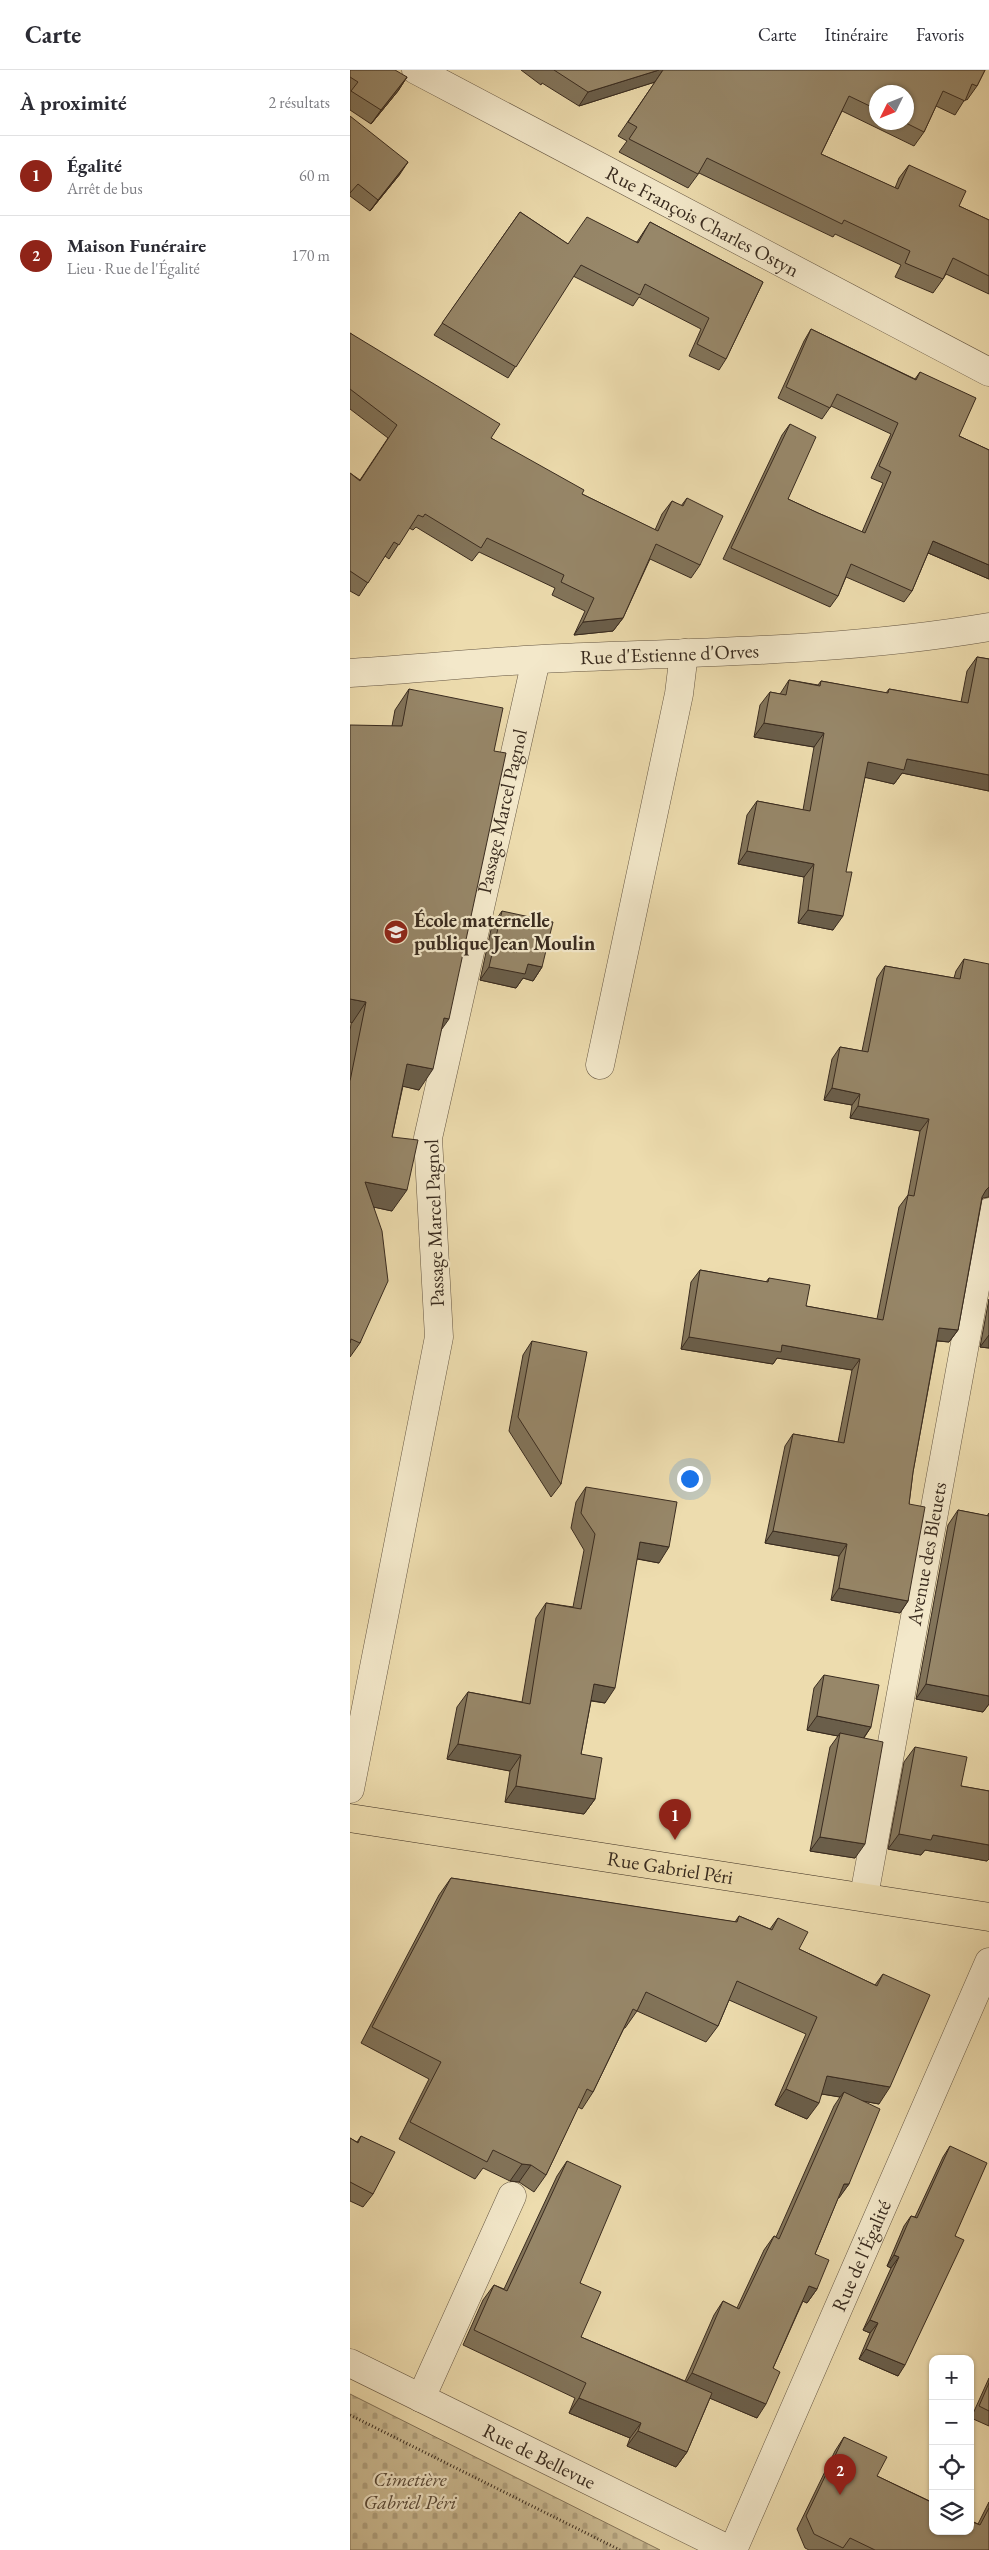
<!DOCTYPE html>
<html lang="fr">
<head>
<meta charset="utf-8">
<style>
  body { margin:0; font-family:"EB Garamond",serif; background:#f7f7f7; color:#2b2b33 }
  .controls { position:absolute; right:15px; bottom:15px; display:grid; overflow:hidden; border-radius:10px; box-shadow:0 1px 4px #0004 }
  .controls button { width:45px; height:45px; display:grid; place-items:center; padding:0; border:0; border-bottom:1px solid #e1e1e2; background:#fff; color:#2b2b33; font:25px sans-serif }
  .compass { position:absolute; left:519px; top:15px; width:45px; height:45px; border-radius:50%; background:#fff; box-shadow:0 1px 4px #0004; rotate:227deg }
  .you { position:absolute; left:339px; top:1408px; width:18px; height:18px; margin:-12px; border:4px solid #fff; border-radius:50%; background:#1a73e8; box-shadow:0 0 0 8px #1a73e833 }
  .badge { display:grid; place-items:center; width:32px; height:32px; border-radius:50%; background:#8f2418; color:#fff; font-size:16px; font-weight:700 }
  .pin { position:absolute; translate:-50% -41px; filter:drop-shadow(0 1px 2px #0008) }
  .pin::after { content:''; position:absolute; top:26px; width:18px; height:15px; background:inherit; clip-path:polygon(0 0,100% 0,50% 100%) }
  .list { margin:0; padding:0; list-style:none }
  h2 { display:flex; justify-content:space-between; align-items:center; height:65px; margin:0; padding:0 20px; font-size:21px }
  h2 small { font-size:16px; font-weight:400; color:#7c7c81 }
  .list li { display:grid; grid-template-columns:32px 1fr auto; gap:15px; align-items:center; box-sizing:border-box; height:80px; padding:0 20px; border-top:1px solid #e1e1e2 }
  .list b { display:block; font-size:19px; white-space:nowrap }
  .list p { margin:0; font-size:16px; white-space:nowrap; color:#7c7c81 }
  .list em { font-size:16px; font-style:normal; color:#7c7c81 }
  .icon { flex:none; width:28px; height:28px; fill:none; stroke:currentColor; stroke-width:2; stroke-linecap:round; stroke-linejoin:round }
  .map { position:relative; flex:none; width:639px; height:2480px; overflow:hidden }
  header { display:flex; align-items:center; gap:30px; box-sizing:border-box; height:70px; padding:0 25px; background:#fff; border-bottom:1px solid #e1e1e2 }
  header strong { font-size:24px }
  nav { display:flex; gap:28px; margin-inline-start:auto; font-size:18px }
  main { display:flex }
  aside { flex:1; background:#fff }
  .map>svg:first-child { display:block }
  .cemetery { fill:url(#cemetery-stones); stroke:#84745a }
  .lines { fill:none; stroke-linecap:round; stroke-linejoin:round }
  .minor-casing { stroke:#665743; stroke-width:29 }
  .major-casing { stroke:#392b1f; stroke-width:29 }
  .path { stroke:#392b1f; stroke-width:3; stroke-dasharray:1 2.5; stroke-linecap:butt }
  .minor { stroke:#f3e8ca; stroke-width:28 }
  .major { stroke:#eddcae; stroke-width:28 }
  .wall { fill:#82745a; stroke:#392b1f; fill-rule:evenodd }
  .shaded-wall { fill:#6a5e4a; stroke:#392b1f }
  .building { fill:#978769; stroke:#392b1f }
  .labels { text-anchor:middle; dominant-baseline:central; stroke-width:4.5; stroke-linejoin:round; paint-order:stroke }
  .street-label { font-size:20px; fill:#392b1f; stroke:#f3e8ca }
  .poi-label { font-size:20px; font-weight:bold; fill:#392b1f; stroke:#f3e8ca; text-anchor:start }
  .park-label { font-size:20px; font-style:italic; fill:#574837; stroke:#f3e8ca }
</style>
</head>
<body>
<header>
<strong>Carte</strong>
<nav><a>Carte</a><a>Itinéraire</a><a>Favoris</a></nav>
</header>
<main>
<aside>
<h2>À proximité<small>2 résultats</small></h2>
<ul class="list">
<li><span class="badge">1</span><div><b>Égalité</b><p>Arrêt de bus</p></div><em>60 m</em></li>
<li><span class="badge">2</span><div><b>Maison Funéraire</b><p>Lieu · Rue de l'Égalité</p></div><em>170 m</em></li>
</ul>
</aside>
<div class="map">
<svg width="639" height="2480" viewBox="0 0 639 2480">
  <defs>
    <pattern id="cemetery-stones" width="16" height="16" patternUnits="userSpaceOnUse" patternTransform="scale(1.25)"><rect width="16" height="16" fill="#cebe96"/><path d="M2 7V4a2 2 0 0 1 4 0v3zM10 15v-3a2 2 0 0 1 4 0v3z" fill="#b2a381"/></pattern>
  </defs>
  <rect width="100%" height="100%" fill="#eddcae"/>
  <filter id="stains"><feTurbulence type="fractalNoise" baseFrequency=".004" numOctaves="4"/><feColorMatrix values="0 0 0 0 .2 0 0 0 0 .09 0 0 0 0 .02 0 0 0 .5 -.17"/></filter>
  <radialGradient id="worn" r=".72"><stop offset=".6" stop-color="#630" stop-opacity="0"/><stop offset="1" stop-color="#630" stop-opacity=".3"/></radialGradient>
  <path class="cemetery" d="M 0,2324 L 310,2480 L 0,2480 Z"/>
  <g class="lines">
    <defs>
      <g id="minor">
        <path id="s1" d="M 66,0 L 639,302"/>
        <path id="s2" d="M 0,603 C 71,599 141,591 212,588 C 354,582 498,581 639,557"/>
        <path d="M 250,995 L 329,624 L 334,583"/>
        <path id="s3" d="M 0,1719 L 89,1267 L 78,1068 L 186,590"/>
        <path id="s4" d="M 514,1826 L 639,1142"/>
        <path id="s5" d="M 0,2293 L 380,2480"/>
        <path d="M 71,2328 L 162,2126"/>
        <path id="s6" d="M 383,2480 L 639,1892"/>
      </g>
      <g id="major">
        <path id="s7" d="M 0,1748 L 639,1847"/>
      </g>
    </defs>
    <use href="#minor" class="minor-casing"/>
    <use href="#major" class="major-casing"/>
    <path class="path" d="M 0,2345 L 270,2480"/>
    <use href="#minor" class="minor"/>
    <use href="#major" class="major"/>
  </g>
  <g class="wall">
    <path d="M 0,0 L 57,7 L 48,21 L 21,54 L 0,40 Z"/>
    <path d="M 171,0 L 635,0 L 627,16 L 617,30 L 615,29 L 605,45 L 586,36 L 574,62 L 564,76 L 492,41 L 471,84 L 545,118 L 549,108 L 559,95 L 609,136 L 639,150 L 639,224 L 596,204 L 593,209 L 583,223 L 545,207 L 551,195 L 485,164 L 483,167 L 349,103 L 338,118 L 269,82 L 277,71 L 268,66 L 305,12 L 229,36 L 192,13 L 191,15 ZM 526,22 L 556,52 L 526,52 Z"/>
    <path d="M 0,46 L 50,104 L 20,141 L 0,126 Z"/>
    <path d="M 170,142 L 218,174 L 287,172 L 300,152 L 413,212 L 376,289 L 369,300 L 339,286 L 351,259 L 289,227 L 283,236 L 223,206 L 158,308 L 84,265 Z"/>
    <path d="M 461,259 L 565,309 L 570,302 L 609,366 L 639,380 L 639,509 L 578,483 L 562,521 L 554,532 L 496,507 L 488,526 L 480,537 L 373,489 L 432,365 L 440,354 L 438,429 L 468,443 L 512,462 L 533,413 L 521,408 L 541,364 L 481,336 L 472,349 L 428,328 L 454,271 Z"/>
    <path d="M 0,263 L 141,368 L 232,424 L 305,460 L 312,444 L 322,431 L 331,436 L 337,428 L 350,495 L 341,508 L 300,489 L 273,548 L 263,561 L 224,565 L 235,541 L 202,525 L 205,518 L 129,482 L 122,491 L 66,457 L 63,460 L 59,458 L 39,489 L 35,486 L 9,526 L 0,521 L 0,403 L 10,410 L 38,368 L 0,339 Z"/>
    <path d="M 627,587 L 639,589 L 639,721 L 552,703 L 544,714 L 515,707 L 483,860 L 448,853 L 454,807 L 388,794 L 397,745 L 407,731 L 453,740 L 464,677 L 404,667 L 410,635 L 420,622 L 430,624 L 439,610 L 468,615 L 471,611 L 536,623 L 539,619 L 611,632 L 617,601 Z"/>
    <path d="M 59,619 L 144,681 L 91,960 L 69,1020 L 53,1016 L 42,1067 L 42,1141 L 24,1137 L 10,1273 L 0,1287 L 0,961 L 42,656 L 45,640 Z"/>
    <path d="M 152,841 L 192,897 L 183,911 L 173,908 L 166,918 L 130,910 L 142,855 Z"/>
    <path d="M 614,889 L 633,1128 L 632,1129 L 608,1260 L 599,1272 L 587,1271 L 563,1402 L 559,1434 L 558,1531 L 550,1543 L 481,1530 L 489,1486 L 415,1473 L 435,1376 L 443,1364 L 488,1372 L 502,1300 L 427,1288 L 423,1294 L 331,1279 L 341,1212 L 350,1200 L 416,1212 L 419,1208 L 456,1236 L 527,1249 L 549,1137 L 558,1125 L 570,1061 L 500,1048 L 502,1035 L 474,1030 L 482,989 L 490,977 L 512,981 L 527,908 L 535,896 L 604,908 L 606,901 Z"/>
    <path d="M 639,1229 L 639,1278 L 630,1277 Z"/>
    <path d="M 182,1271 L 211,1414 L 201,1427 L 159,1361 L 173,1285 Z"/>
    <path d="M 236,1417 L 309,1493 L 287,1489 L 255,1633 L 241,1631 L 231,1684 L 245,1729 L 234,1744 L 155,1732 L 160,1701 L 97,1689 L 107,1637 L 118,1622 L 172,1632 L 186,1548 L 196,1533 L 223,1537 L 234,1480 L 221,1458 L 226,1432 Z"/>
    <path d="M 608,1440 L 637,1446 L 639,1443 L 639,1634 L 633,1642 L 566,1629 L 598,1455 Z"/>
    <path d="M 474,1605 L 521,1657 L 514,1668 L 505,1788 L 460,1781 L 480,1677 L 488,1666 L 457,1660 L 464,1618 Z"/>
    <path d="M 565,1677 L 611,1716 L 639,1721 L 639,1789 L 637,1791 L 575,1780 L 571,1785 L 538,1779 L 554,1692 Z"/>
    <path d="M 101,1808 L 385,1852 L 389,1846 L 420,1859 L 428,1848 L 449,1879 L 525,1915 L 533,1904 L 529,2034 L 512,2031 L 499,2114 L 488,2128 L 465,2184 L 467,2219 L 457,2233 L 453,2231 L 423,2298 L 407,2348 L 360,2328 L 337,2382 L 326,2397 L 277,2376 L 280,2368 L 219,2343 L 225,2328 L 113,2275 L 133,2230 L 144,2215 L 154,2219 L 207,2106 L 217,2091 L 230,2213 L 231,2267 L 335,2311 L 364,2245 L 373,2231 L 387,2238 L 414,2180 L 424,2166 L 426,2167 L 484,2036 L 490,2027 L 472,2024 L 457,2049 L 425,2035 L 456,1964 L 379,1930 L 368,1956 L 356,1972 L 287,1941 L 275,1958 L 274,1958 L 243,2022 L 232,2039 L 228,2037 L 196,2105 L 184,2122 L 169,2112 L 160,2111 L 133,2098 L 125,2109 L 49,2069 L 79,2009 L 11,1973 L 89,1825 Z"/>
    <path d="M 11,2066 L 23,2124 L 13,2137 L 0,2131 L 0,2068 L 7,2072 Z"/>
    <path d="M 600,2076 L 605,2166 L 548,2306 L 509,2289 L 520,2263 L 513,2260 L 541,2198 L 537,2196 L 554,2156 L 561,2146 L 565,2147 L 593,2087 Z"/>
    <path d="M 639,2308 L 639,2356 L 621,2348 Z"/>
    <path d="M 494,2367 L 527,2406 L 628,2454 L 639,2432 L 639,2480 L 459,2480 L 455,2478 L 447,2459 L 485,2381 Z"/>
  </g>
  <g class="shaded-wall">
    <path d="M 309,0 L 313,0 L 305,12 L 229,36 L 238,22 Z"/>
    <path d="M 57,7 L 48,21 L 21,54 L 31,40 Z"/>
    <path d="M 58,92 L 50,104 L 20,141 L 28,130 Z"/>
    <path d="M 583,471 L 639,495 L 639,509 L 576,482 Z"/>
    <path d="M 273,548 L 263,561 L 224,565 L 233,552 Z"/>
    <path d="M 414,653 L 474,663 L 464,677 L 404,667 Z"/>
    <path d="M 557,689 L 639,705 L 639,721 L 552,703 L 544,714 L 509,706 L 518,692 Z"/>
    <path d="M 397,781 L 464,794 L 454,807 L 388,794 Z"/>
    <path d="M 458,840 L 493,846 L 483,860 L 448,853 Z"/>
    <path d="M 178,894 L 192,897 L 183,911 L 173,908 L 166,918 L 130,910 L 139,897 Z"/>
    <path d="M 0,929 L 16,932 L 2,953 L 0,952 Z"/>
    <path d="M 94,948 L 99,949 L 84,970 Z"/>
    <path d="M 57,994 L 83,999 L 69,1020 L 43,1014 Z"/>
    <path d="M 482,1018 L 510,1024 L 502,1035 L 474,1030 Z"/>
    <path d="M 508,1036 L 579,1049 L 570,1061 L 500,1048 Z"/>
    <path d="M 15,1112 L 57,1120 L 42,1141 L 0,1132 Z"/>
    <path d="M 639,1117 L 639,1127 L 633,1128 L 627,1132 L 636,1120 Z"/>
    <path d="M 589,1258 L 608,1260 L 599,1272 L 581,1270 Z"/>
    <path d="M 639,1265 L 639,1278 L 630,1277 Z"/>
    <path d="M 339,1267 L 432,1275 L 510,1289 L 502,1300 L 427,1288 L 423,1294 L 331,1279 Z"/>
    <path d="M 423,1461 L 497,1474 L 489,1486 L 415,1473 Z"/>
    <path d="M 290,1472 L 319,1477 L 309,1493 L 279,1487 Z"/>
    <path d="M 489,1518 L 558,1531 L 550,1543 L 481,1530 Z"/>
    <path d="M 244,1614 L 265,1618 L 255,1633 L 233,1629 Z"/>
    <path d="M 576,1614 L 639,1626 L 639,1634 L 633,1642 L 566,1629 Z"/>
    <path d="M 467,1646 L 521,1657 L 512,1670 L 490,1663 L 488,1666 L 457,1660 Z"/>
    <path d="M 108,1674 L 171,1685 L 160,1701 L 97,1689 Z"/>
    <path d="M 166,1716 L 245,1729 L 234,1744 L 155,1732 Z"/>
    <path d="M 549,1764 L 583,1765 L 639,1775 L 639,1789 L 637,1791 L 575,1780 L 571,1785 L 538,1779 Z"/>
    <path d="M 470,1767 L 515,1774 L 505,1788 L 460,1781 Z"/>
    <path d="M 477,2006 L 540,2017 L 529,2034 L 492,2027 L 494,2022 L 490,2027 L 466,2023 Z"/>
    <path d="M 436,2019 L 469,2033 L 457,2049 L 425,2035 Z"/>
    <path d="M 172,2094 L 181,2095 L 169,2112 L 160,2111 Z"/>
    <path d="M 494,2114 L 499,2114 L 489,2128 L 485,2128 Z"/>
    <path d="M 544,2185 L 549,2187 L 541,2198 L 537,2196 Z"/>
    <path d="M 459,2216 L 467,2219 L 457,2233 L 450,2230 Z"/>
    <path d="M 520,2250 L 528,2253 L 520,2263 L 513,2260 Z"/>
    <path d="M 516,2279 L 555,2295 L 548,2306 L 509,2289 Z"/>
    <path d="M 342,2303 L 416,2334 L 407,2348 L 333,2317 Z"/>
    <path d="M 229,2328 L 291,2353 L 280,2368 L 219,2343 Z"/>
    <path d="M 288,2361 L 337,2382 L 326,2397 L 277,2376 Z"/>
  </g>
  <g class="building">
    <path d="M 0,0 L 45,0 L 57,7 L 31,40 L 1,21 L 8,12 L 0,7 Z"/>
    <path d="M 204,0 L 309,0 L 238,22 Z"/>
    <path d="M 313,0 L 635,0 L 627,16 L 622,14 L 615,31 L 593,21 L 574,62 L 554,52 L 556,52 L 556,22 L 526,22 L 526,39 L 499,26 L 471,84 L 548,119 L 559,95 L 616,121 L 609,136 L 639,150 L 639,206 L 603,188 L 593,209 L 555,193 L 560,181 L 494,150 L 492,154 L 357,88 L 348,104 L 279,69 L 287,57 L 278,52 Z"/>
    <path d="M 0,46 L 58,92 L 28,130 L 8,114 L 0,123 Z"/>
    <path d="M 170,142 L 218,174 L 237,147 L 288,173 L 300,152 L 413,212 L 376,289 L 347,274 L 359,248 L 295,214 L 290,225 L 231,195 L 166,297 L 92,253 Z"/>
    <path d="M 461,259 L 566,310 L 570,302 L 626,328 L 609,366 L 639,380 L 639,495 L 583,471 L 562,521 L 501,494 L 488,526 L 381,478 L 440,354 L 466,367 L 438,429 L 468,443 L 515,463 L 541,402 L 529,396 L 548,353 L 487,324 L 480,338 L 436,317 Z"/>
    <path d="M 0,263 L 150,354 L 141,368 L 234,420 L 232,424 L 308,461 L 322,431 L 333,436 L 337,428 L 373,446 L 350,495 L 306,474 L 273,548 L 233,552 L 244,528 L 211,512 L 214,505 L 137,468 L 131,478 L 75,444 L 73,447 L 68,445 L 49,475 L 44,472 L 18,513 L 0,501 L 0,403 L 10,411 L 47,355 L 0,319 Z"/>
    <path d="M 627,587 L 639,589 L 639,705 L 557,689 L 554,700 L 518,692 L 496,802 L 502,802 L 493,846 L 458,840 L 464,794 L 397,781 L 407,731 L 460,741 L 474,663 L 414,653 L 420,622 L 436,625 L 439,610 L 470,616 L 471,611 L 538,623 L 539,619 L 618,633 Z"/>
    <path d="M 59,619 L 153,638 L 144,681 L 156,683 L 99,949 L 94,948 L 83,999 L 57,994 L 42,1067 L 68,1070 L 57,1120 L 15,1112 L 32,1161 L 38,1211 L 10,1273 L 1,1269 L 0,1273 L 0,1011 L 16,932 L 0,929 L 0,655 L 52,656 Z"/>
    <path d="M 152,841 L 203,852 L 192,897 L 178,894 L 175,904 L 139,897 Z"/>
    <path d="M 614,889 L 639,894 L 639,1117 L 636,1120 L 632,1127 L 608,1260 L 589,1258 L 563,1402 L 559,1434 L 575,1437 L 558,1531 L 489,1518 L 497,1474 L 423,1461 L 443,1364 L 494,1373 L 510,1289 L 432,1275 L 431,1282 L 339,1267 L 350,1200 L 418,1212 L 419,1208 L 460,1215 L 456,1236 L 533,1250 L 558,1125 L 564,1126 L 579,1049 L 508,1036 L 510,1024 L 482,1018 L 490,977 L 518,982 L 535,896 L 610,909 Z"/>
    <path d="M 182,1271 L 237,1282 L 211,1414 L 168,1347 Z"/>
    <path d="M 236,1417 L 327,1432 L 319,1477 L 290,1472 L 265,1618 L 244,1614 L 231,1684 L 252,1688 L 245,1729 L 166,1716 L 171,1685 L 108,1674 L 118,1622 L 180,1634 L 196,1533 L 231,1539 L 245,1464 L 231,1443 Z"/>
    <path d="M 608,1440 L 639,1446 L 639,1626 L 576,1614 Z"/>
    <path d="M 474,1605 L 529,1615 L 521,1657 L 467,1646 Z"/>
    <path d="M 490,1663 L 533,1672 L 515,1774 L 470,1767 Z"/>
    <path d="M 565,1677 L 617,1687 L 611,1716 L 639,1721 L 639,1775 L 583,1765 L 581,1770 L 549,1764 Z"/>
    <path d="M 101,1808 L 387,1852 L 389,1846 L 422,1860 L 428,1848 L 458,1862 L 449,1879 L 527,1916 L 533,1904 L 580,1925 L 540,2017 L 477,2006 L 469,2033 L 436,2019 L 467,1947 L 387,1911 L 368,1956 L 296,1922 L 287,1941 L 283,1939 L 243,2022 L 237,2019 L 196,2105 L 181,2095 L 172,2094 L 143,2080 L 137,2092 L 60,2052 L 91,1992 L 22,1957 Z"/>
    <path d="M 494,2022 L 530,2039 L 499,2114 L 494,2114 L 465,2184 L 479,2190 L 467,2219 L 459,2216 L 423,2298 L 430,2302 L 416,2334 L 342,2303 L 373,2231 L 389,2239 L 424,2166 L 429,2169 Z"/>
    <path d="M 11,2066 L 45,2082 L 23,2124 L 0,2112 L 0,2068 L 8,2073 Z"/>
    <path d="M 600,2076 L 637,2093 L 605,2166 L 614,2170 L 555,2295 L 516,2279 L 528,2253 L 520,2250 L 549,2187 L 544,2185 L 561,2146 L 567,2148 Z"/>
    <path d="M 217,2091 L 271,2116 L 230,2213 L 251,2222 L 231,2267 L 362,2323 L 337,2382 L 288,2361 L 291,2353 L 229,2328 L 236,2313 L 124,2260 L 144,2215 L 157,2221 Z"/>
    <path d="M 639,2313 L 639,2341 L 629,2336 Z"/>
    <path d="M 494,2367 L 537,2387 L 527,2406 L 583,2433 L 583,2461 L 620,2461 L 620,2451 L 630,2455 L 639,2438 L 639,2480 L 525,2480 L 500,2468 L 493,2478 L 464,2464 L 456,2446 Z"/>
  </g>
  <defs>
    <symbol id="school-disc" viewBox="-11 -11 22 22"><circle r="9.5" fill="#8f2418" stroke="#f3e8ca"/><path d="M0-5L7-2L0 1L-7-2ZM-4 1L0 2.5L4 1V4Q0 6-4 4Z" fill="#fff"/></symbol>
  </defs>
  <g fill-rule="evenodd">
    <use href="#school-disc" x="32" y="848" width="28" height="28"/>
  </g>
  <g class="labels">
    <g class="street-label">
      <text stroke="none"><textPath href="#s1" startOffset="324">Rue François Charles Ostyn</textPath></text>
      <text stroke="none"><textPath href="#s2" startOffset="320">Rue d'Estienne d'Orves</textPath></text>
      <text stroke="none"><textPath href="#s3" startOffset="995">Passage Marcel Pagnol</textPath></text>
      <text transform="translate(84 1153) rotate(-92)">Passage Marcel Pagnol</text>
      <text stroke="none"><textPath href="#s4" startOffset="348">Avenue des Bleuets</textPath></text>
      <text stroke="none"><textPath href="#s7" startOffset="324">Rue Gabriel Péri</textPath></text>
      <text stroke="none"><textPath href="#s6" startOffset="321">Rue de l'Égalité</textPath></text>
      <text stroke="none"><textPath href="#s5" startOffset="211">Rue de Bellevue</textPath></text>
    </g>
    <g class="poi-label">
      <text x="64" y="850">École maternelle<tspan x="64" dy="23">publique Jean Moulin</tspan></text>
    </g>
    <g class="park-label">
      <text x="60" y="2409">Cimetière<tspan x="60" dy="23">Gabriel Péri</tspan></text>
    </g>
  </g>
  <rect width="100%" height="100%" filter="url(#stains)"/>
  <rect width="100%" height="100%" fill="url(#worn)"/>
</svg>
<div class="controls">
<button>+</button>
<button>−</button>
<button><svg class="icon" aria-label="locate" viewBox="0 0 24 24"><circle cx="12" cy="12" r="6"/><path d="M12 2v4M12 18v4M2 12h4M18 12h4"/></svg></button>
<button><svg class="icon" aria-label="layers" viewBox="0 0 24 24"><path d="M12 4l9 5-9 5-9-5zM3 14l9 5 9-5"/></svg></button>
</div>
<svg class="compass" viewBox="-18 -18 36 36"><path d="M0-13l5 13h-10z" fill="#e53935"/><path d="M0 13l5-13h-10z" fill="#7c7c81"/></svg>
<div class="you"></div>
<div class="pin badge" style="left:325px;top:1770px">1</div>
<div class="pin badge" style="left:490px;top:2425px">2</div>
</div>
</main>
</body>
</html>
